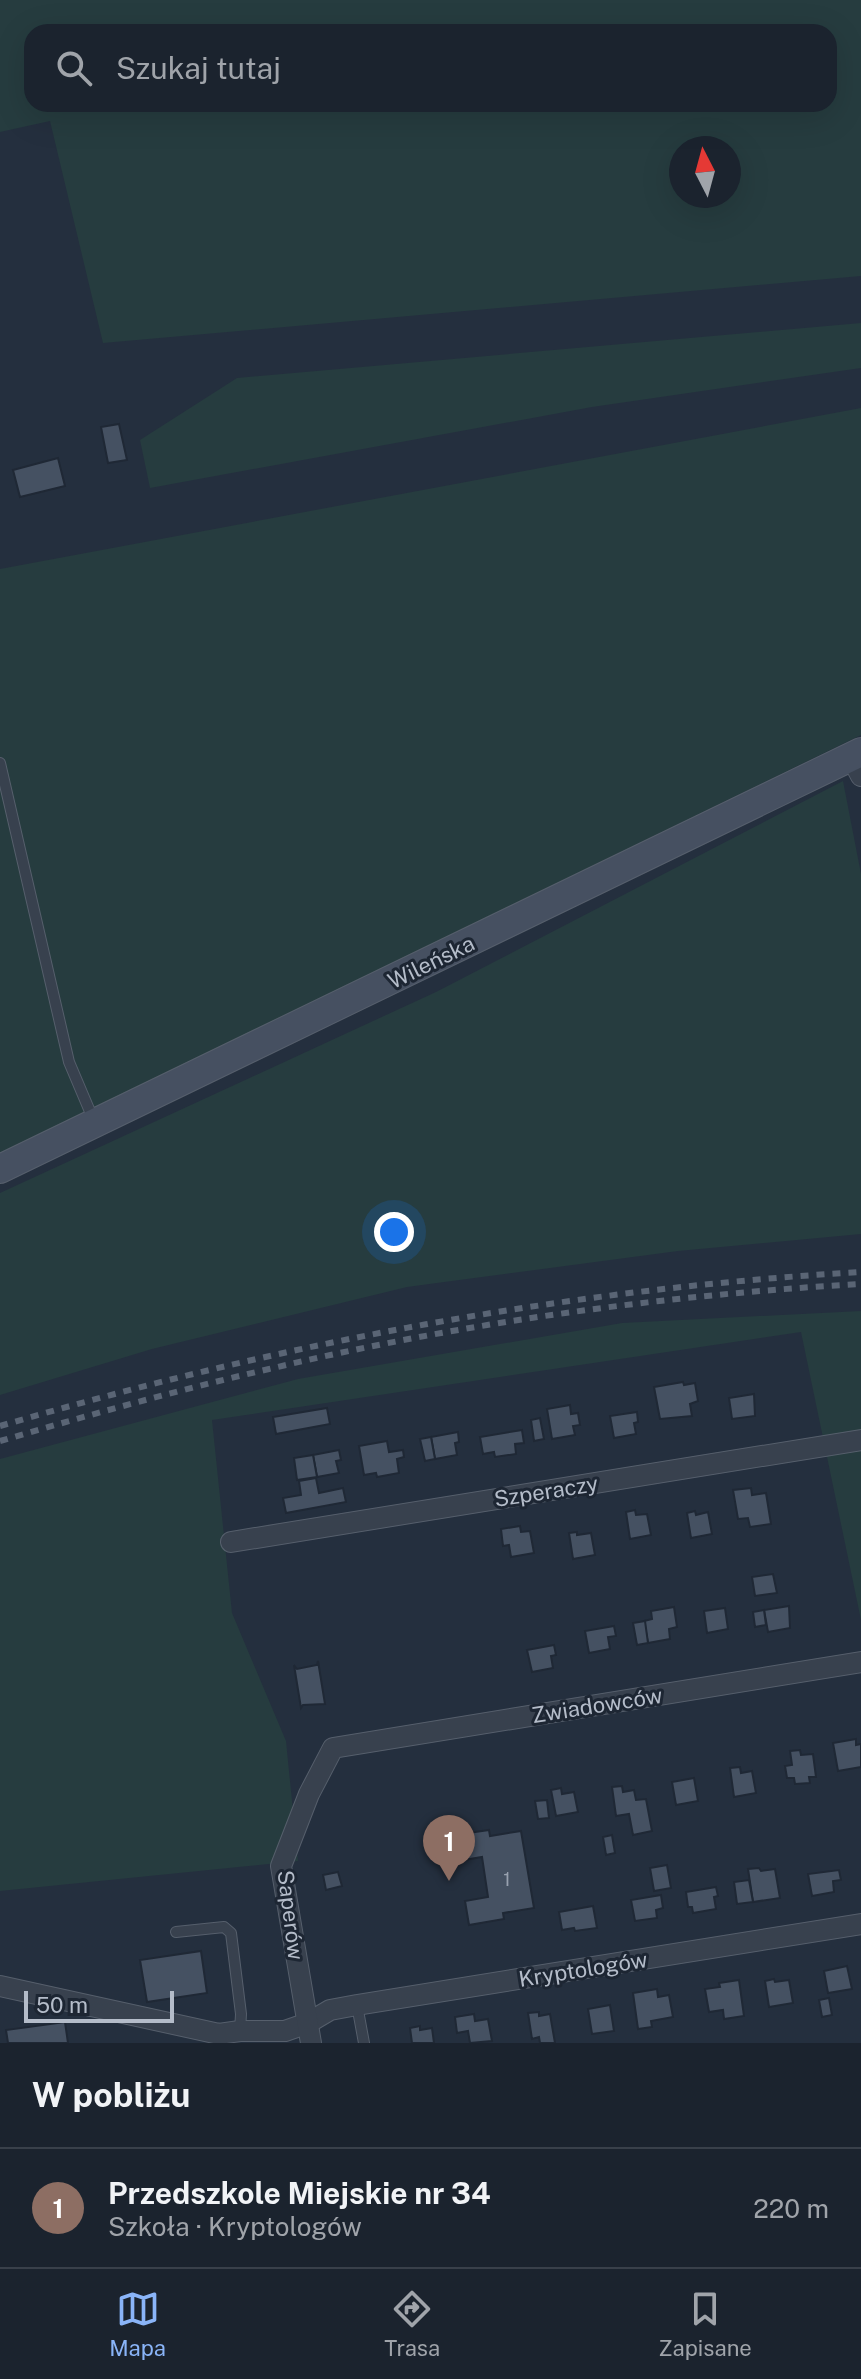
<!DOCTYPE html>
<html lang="pl">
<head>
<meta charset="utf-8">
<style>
  body { margin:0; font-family:"Public Sans",sans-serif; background:#282f3a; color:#f1f3f6 }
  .compass { position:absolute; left:669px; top:136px; width:72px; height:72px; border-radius:50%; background:#1b232e; box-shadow:0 8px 32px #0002; rotate:354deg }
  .scale { position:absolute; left:24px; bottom:20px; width:150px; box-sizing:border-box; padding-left:8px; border:4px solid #b4bcc9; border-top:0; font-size:22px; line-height:28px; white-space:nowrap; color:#b4bcc9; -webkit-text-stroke:6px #1d2633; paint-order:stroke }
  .you { position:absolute; left:394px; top:1232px; width:28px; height:28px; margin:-20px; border:6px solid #fff; border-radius:50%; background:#1a73e8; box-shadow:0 0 0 12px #1a73e833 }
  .badge { display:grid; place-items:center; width:52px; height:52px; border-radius:50%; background:#8ab4f8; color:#fff; font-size:26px; font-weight:700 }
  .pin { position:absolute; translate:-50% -66px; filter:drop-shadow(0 2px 4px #0008) }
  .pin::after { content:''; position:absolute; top:42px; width:28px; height:24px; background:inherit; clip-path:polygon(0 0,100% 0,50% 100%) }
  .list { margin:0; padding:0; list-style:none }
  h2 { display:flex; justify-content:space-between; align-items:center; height:104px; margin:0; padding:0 32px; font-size:34px }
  h2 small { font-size:26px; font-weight:400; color:#a0a4aa }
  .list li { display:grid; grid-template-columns:52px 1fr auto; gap:24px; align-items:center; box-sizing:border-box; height:120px; padding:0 32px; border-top:2px solid #39404a }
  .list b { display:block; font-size:30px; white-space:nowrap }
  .list p { margin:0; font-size:26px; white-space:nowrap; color:#a0a4aa }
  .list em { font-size:26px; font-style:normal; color:#a0a4aa }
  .icon { flex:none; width:44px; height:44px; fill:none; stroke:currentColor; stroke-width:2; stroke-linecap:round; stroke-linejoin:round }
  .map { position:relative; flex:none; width:861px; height:2043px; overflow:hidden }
  .search { position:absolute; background:#1b232e; box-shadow:0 8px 32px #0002; left:24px; right:24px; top:24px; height:88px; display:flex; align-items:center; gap:20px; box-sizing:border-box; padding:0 28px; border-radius:24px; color:#a0a4aa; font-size:30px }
  .sheet { height:224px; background:#1b232e }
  nav { display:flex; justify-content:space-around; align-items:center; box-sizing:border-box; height:112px; border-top:2px solid #39404a; background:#1b232e; font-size:22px; color:#a0a4aa }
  nav a { display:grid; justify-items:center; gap:4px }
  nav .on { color:#8ab4f8 }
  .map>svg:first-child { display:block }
  .green { fill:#263c3f; fill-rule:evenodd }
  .building { fill:#455162; stroke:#1f2835; stroke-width:2 }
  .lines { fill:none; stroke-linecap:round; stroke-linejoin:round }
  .lane-casing { stroke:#565f6c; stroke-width:12 }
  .street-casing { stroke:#565f6c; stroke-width:22 }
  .secondary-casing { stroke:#565f6c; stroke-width:30 }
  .lane { stroke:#38414e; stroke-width:10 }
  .street { stroke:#38414e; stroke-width:20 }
  .secondary { stroke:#465061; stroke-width:28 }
  .rail { stroke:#5a6575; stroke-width:6; stroke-dasharray:8 8; stroke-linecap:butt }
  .labels { text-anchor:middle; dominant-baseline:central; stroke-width:6; stroke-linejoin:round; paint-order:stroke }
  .number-label { font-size:18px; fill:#98a1af }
  .street-label { font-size:22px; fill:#b4bcc9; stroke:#1d2633 }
</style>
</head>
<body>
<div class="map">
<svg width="861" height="2043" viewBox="0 0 861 2043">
  <rect width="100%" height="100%" fill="#242f3e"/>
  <g class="green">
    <path d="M 0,0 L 861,0 L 861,276 L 103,343 L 50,121 L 0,132 ZM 32,32 L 829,32 L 829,104 L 32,104 ZM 681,148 L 729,148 L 729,196 L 681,196 Z"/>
    <path d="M 861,323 L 861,368 L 592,407 L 150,488 L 140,440 L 237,378 Z"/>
    <path d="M 861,408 L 861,735 L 0,1154 L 0,569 Z"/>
    <path d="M 843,781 L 861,874 L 861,1234 L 678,1251 L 407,1287 L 152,1349 L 0,1395 L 0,1193 L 436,992 Z"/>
    <path d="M 861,1311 L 861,1620 L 801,1332 L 212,1420 L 232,1613 L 286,1741 L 298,1861 L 0,1891 L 0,1459 L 298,1379 L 622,1323 Z"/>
  </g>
  <g class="building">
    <path d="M 119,424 L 127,460 L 108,463 L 101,427 Z"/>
    <path d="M 58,458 L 65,486 L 20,497 L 13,470 Z"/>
    <path d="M 683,1382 L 684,1385 L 695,1383 L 698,1401 L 690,1404 L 692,1416 L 660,1419 L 654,1387 Z"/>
    <path d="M 754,1394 L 755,1416 L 732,1419 L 729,1398 Z"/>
    <path d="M 570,1405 L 571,1414 L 578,1413 L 580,1425 L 573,1426 L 575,1435 L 552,1439 L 547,1409 Z"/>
    <path d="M 327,1408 L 330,1424 L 276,1434 L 273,1417 Z"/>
    <path d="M 637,1412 L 638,1422 L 634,1423 L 636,1434 L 614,1438 L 610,1416 Z"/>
    <path d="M 540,1418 L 544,1439 L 534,1441 L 531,1420 Z"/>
    <path d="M 522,1430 L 524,1443 L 515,1444 L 516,1454 L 495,1457 L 494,1452 L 483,1454 L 480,1437 Z"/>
    <path d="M 458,1432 L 459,1442 L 455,1443 L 457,1455 L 435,1459 L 431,1437 Z"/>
    <path d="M 431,1437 L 435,1459 L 425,1461 L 420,1439 Z"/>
    <path d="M 387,1441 L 389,1452 L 403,1450 L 404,1457 L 397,1459 L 399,1473 L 377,1477 L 376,1473 L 364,1475 L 359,1446 Z"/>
    <path d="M 339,1450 L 341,1460 L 336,1461 L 339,1473 L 317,1477 L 313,1455 Z"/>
    <path d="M 313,1455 L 317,1477 L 297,1480 L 294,1458 Z"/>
    <path d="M 316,1478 L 319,1493 L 343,1488 L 346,1502 L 286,1513 L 283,1498 L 301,1495 L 299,1481 Z"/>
    <path d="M 751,1488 L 752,1495 L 766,1493 L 771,1524 L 750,1527 L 748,1518 L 738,1519 L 733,1490 Z"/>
    <path d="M 635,1510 L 636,1515 L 647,1514 L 651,1535 L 630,1539 L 626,1512 Z"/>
    <path d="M 695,1511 L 696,1515 L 708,1512 L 712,1534 L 691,1538 L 687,1513 Z"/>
    <path d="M 520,1526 L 521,1532 L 530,1531 L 534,1553 L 511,1557 L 509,1545 L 503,1546 L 501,1529 Z"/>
    <path d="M 577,1532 L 577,1535 L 591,1533 L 595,1555 L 573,1559 L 569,1533 Z"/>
    <path d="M 773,1574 L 777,1593 L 755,1596 L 752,1577 Z"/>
    <path d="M 789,1606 L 790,1628 L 768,1632 L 764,1610 Z"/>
    <path d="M 674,1607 L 677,1627 L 669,1629 L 670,1639 L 648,1643 L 644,1621 L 652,1619 L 651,1611 Z"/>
    <path d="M 725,1608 L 728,1629 L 707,1633 L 704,1611 Z"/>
    <path d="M 764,1610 L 766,1625 L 755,1627 L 753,1612 Z"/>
    <path d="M 645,1621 L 648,1643 L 637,1645 L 633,1623 Z"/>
    <path d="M 614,1626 L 616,1636 L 608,1637 L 610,1649 L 589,1653 L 585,1631 Z"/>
    <path d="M 554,1645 L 556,1655 L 551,1656 L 553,1668 L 532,1672 L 527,1650 Z"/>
    <path d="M 318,1661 L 325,1704 L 303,1705 L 301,1708 L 294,1665 L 297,1669 L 317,1665 Z"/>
    <path d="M 856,1739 L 856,1745 L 861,1744 L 861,1767 L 838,1771 L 833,1743 Z"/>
    <path d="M 800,1750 L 801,1755 L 813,1754 L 816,1777 L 809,1777 L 810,1783 L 795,1784 L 794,1778 L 787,1778 L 785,1766 L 792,1765 L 790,1751 Z"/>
    <path d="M 740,1767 L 741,1773 L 752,1771 L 756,1793 L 734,1797 L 730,1768 Z"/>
    <path d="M 694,1778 L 698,1801 L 676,1805 L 672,1782 Z"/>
    <path d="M 622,1786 L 623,1792 L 634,1790 L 636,1800 L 646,1799 L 652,1831 L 633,1835 L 629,1814 L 616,1816 L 612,1787 Z"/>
    <path d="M 561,1788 L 562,1794 L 574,1792 L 578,1812 L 556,1816 L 551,1790 Z"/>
    <path d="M 547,1800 L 549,1818 L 538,1819 L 535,1801 Z"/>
    <path d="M 489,1830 L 490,1836 L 521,1831 L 534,1908 L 503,1913 L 504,1919 L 469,1925 L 465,1901 L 488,1897 L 482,1857 L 458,1861 L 454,1835 Z"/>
    <path d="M 612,1835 L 615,1853 L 606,1855 L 603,1837 Z"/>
    <path d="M 667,1865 L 671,1888 L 654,1891 L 650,1868 Z"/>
    <path d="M 759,1868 L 761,1871 L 775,1869 L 780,1898 L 753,1902 L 748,1869 Z"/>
    <path d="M 839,1870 L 841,1880 L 833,1881 L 834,1892 L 812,1896 L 808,1874 Z"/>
    <path d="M 338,1872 L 342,1886 L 326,1890 L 323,1875 Z"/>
    <path d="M 749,1880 L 753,1902 L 737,1904 L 734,1882 Z"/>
    <path d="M 716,1887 L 718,1896 L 714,1897 L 716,1909 L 693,1913 L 692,1907 L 688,1907 L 686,1892 Z"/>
    <path d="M 661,1895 L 663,1908 L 656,1910 L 657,1918 L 635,1921 L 631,1900 Z"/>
    <path d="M 593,1906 L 597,1928 L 575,1931 L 574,1928 L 562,1930 L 559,1912 Z"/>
    <path d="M 201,1951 L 207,1993 L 147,2002 L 140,1960 Z"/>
    <path d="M 847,1966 L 852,1989 L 828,1993 L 824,1971 Z"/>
    <path d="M 774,1979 L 775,1982 L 789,1980 L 793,2003 L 769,2007 L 765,1981 Z"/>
    <path d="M 739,1980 L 744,2016 L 724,2019 L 723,2010 L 709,2012 L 705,1989 L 720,1987 L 719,1983 Z"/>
    <path d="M 657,1989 L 658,1997 L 669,1995 L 673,2017 L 651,2021 L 652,2027 L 638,2029 L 633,1993 Z"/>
    <path d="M 829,1998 L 832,2015 L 822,2017 L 819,2000 Z"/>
    <path d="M 610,2005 L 614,2031 L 592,2034 L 588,2009 Z"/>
    <path d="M 539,2012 L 539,2016 L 550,2014 L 555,2043 L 540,2043 L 539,2037 L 532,2039 L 528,2013 Z"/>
    <path d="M 474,2014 L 475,2021 L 488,2019 L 492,2041 L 470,2043 L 468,2031 L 457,2033 L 455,2017 Z"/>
    <path d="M 65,2022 L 68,2043 L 8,2043 L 6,2030 Z"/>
    <path d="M 420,2026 L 420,2030 L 432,2028 L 434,2043 L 412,2043 L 410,2028 Z"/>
  </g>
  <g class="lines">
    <defs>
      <g id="lane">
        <path d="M 0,763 L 69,1062 L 94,1121"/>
        <path d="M 176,1932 L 224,1927 L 231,1933 L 241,2014 L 240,2031"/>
        <path d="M 357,2005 L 364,2043"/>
      </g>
      <g id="street">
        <path d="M 851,757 L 861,776"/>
        <path d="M 231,1542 L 861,1440"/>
        <path d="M 0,1986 L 219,2034 L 240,2031 L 285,2031 L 308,2023 L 330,2010 L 357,2005 L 861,1924"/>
        <path d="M 311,2043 L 281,1866 L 309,1794 L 333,1748 L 861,1662"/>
      </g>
      <path id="secondary" d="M 0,1169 L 861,752"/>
    </defs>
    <use href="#lane" class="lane-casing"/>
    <use href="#street" class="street-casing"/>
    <use href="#secondary" class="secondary-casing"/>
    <use href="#lane" class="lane"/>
    <use href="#street" class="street"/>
    <use href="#secondary" class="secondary"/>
    <g class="rail">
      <path d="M 0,1426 C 283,1343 566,1289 861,1272"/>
      <path d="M 0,1441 C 89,1415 178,1390 269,1369 C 462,1323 662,1295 861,1284"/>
    </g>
  </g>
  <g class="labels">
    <g class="number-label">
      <text x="507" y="1879">1</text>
    </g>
    <g class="street-label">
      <text transform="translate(431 962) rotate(-26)">Wileńska</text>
      <text transform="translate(546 1491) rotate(-9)">Szperaczy</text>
      <text transform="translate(597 1705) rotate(-9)">Zwiadowców</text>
      <text transform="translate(291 1915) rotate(83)">Saperów</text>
      <text transform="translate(583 1969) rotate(-9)">Kryptologów</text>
    </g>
  </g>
</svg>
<svg class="compass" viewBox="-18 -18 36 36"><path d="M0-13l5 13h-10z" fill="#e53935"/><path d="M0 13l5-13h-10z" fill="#a0a4aa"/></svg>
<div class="scale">50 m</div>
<div class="you"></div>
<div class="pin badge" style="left:449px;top:1881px;background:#8d6e63">1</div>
<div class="search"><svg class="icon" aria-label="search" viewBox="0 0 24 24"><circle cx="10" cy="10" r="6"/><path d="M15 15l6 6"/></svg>Szukaj tutaj</div>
</div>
<section class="sheet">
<h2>W pobliżu<small></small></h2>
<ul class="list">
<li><span class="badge" style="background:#8d6e63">1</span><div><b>Przedszkole Miejskie nr 34</b><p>Szkoła · Kryptologów</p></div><em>220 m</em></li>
</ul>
</section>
<nav>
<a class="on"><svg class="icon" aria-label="map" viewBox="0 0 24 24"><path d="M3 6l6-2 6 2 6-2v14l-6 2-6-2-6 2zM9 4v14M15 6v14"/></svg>Mapa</a>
<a><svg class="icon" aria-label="directions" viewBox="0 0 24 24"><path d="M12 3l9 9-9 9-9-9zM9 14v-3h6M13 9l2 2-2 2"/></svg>Trasa</a>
<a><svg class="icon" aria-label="saved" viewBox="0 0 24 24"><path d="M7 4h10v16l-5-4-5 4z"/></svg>Zapisane</a>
</nav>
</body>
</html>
